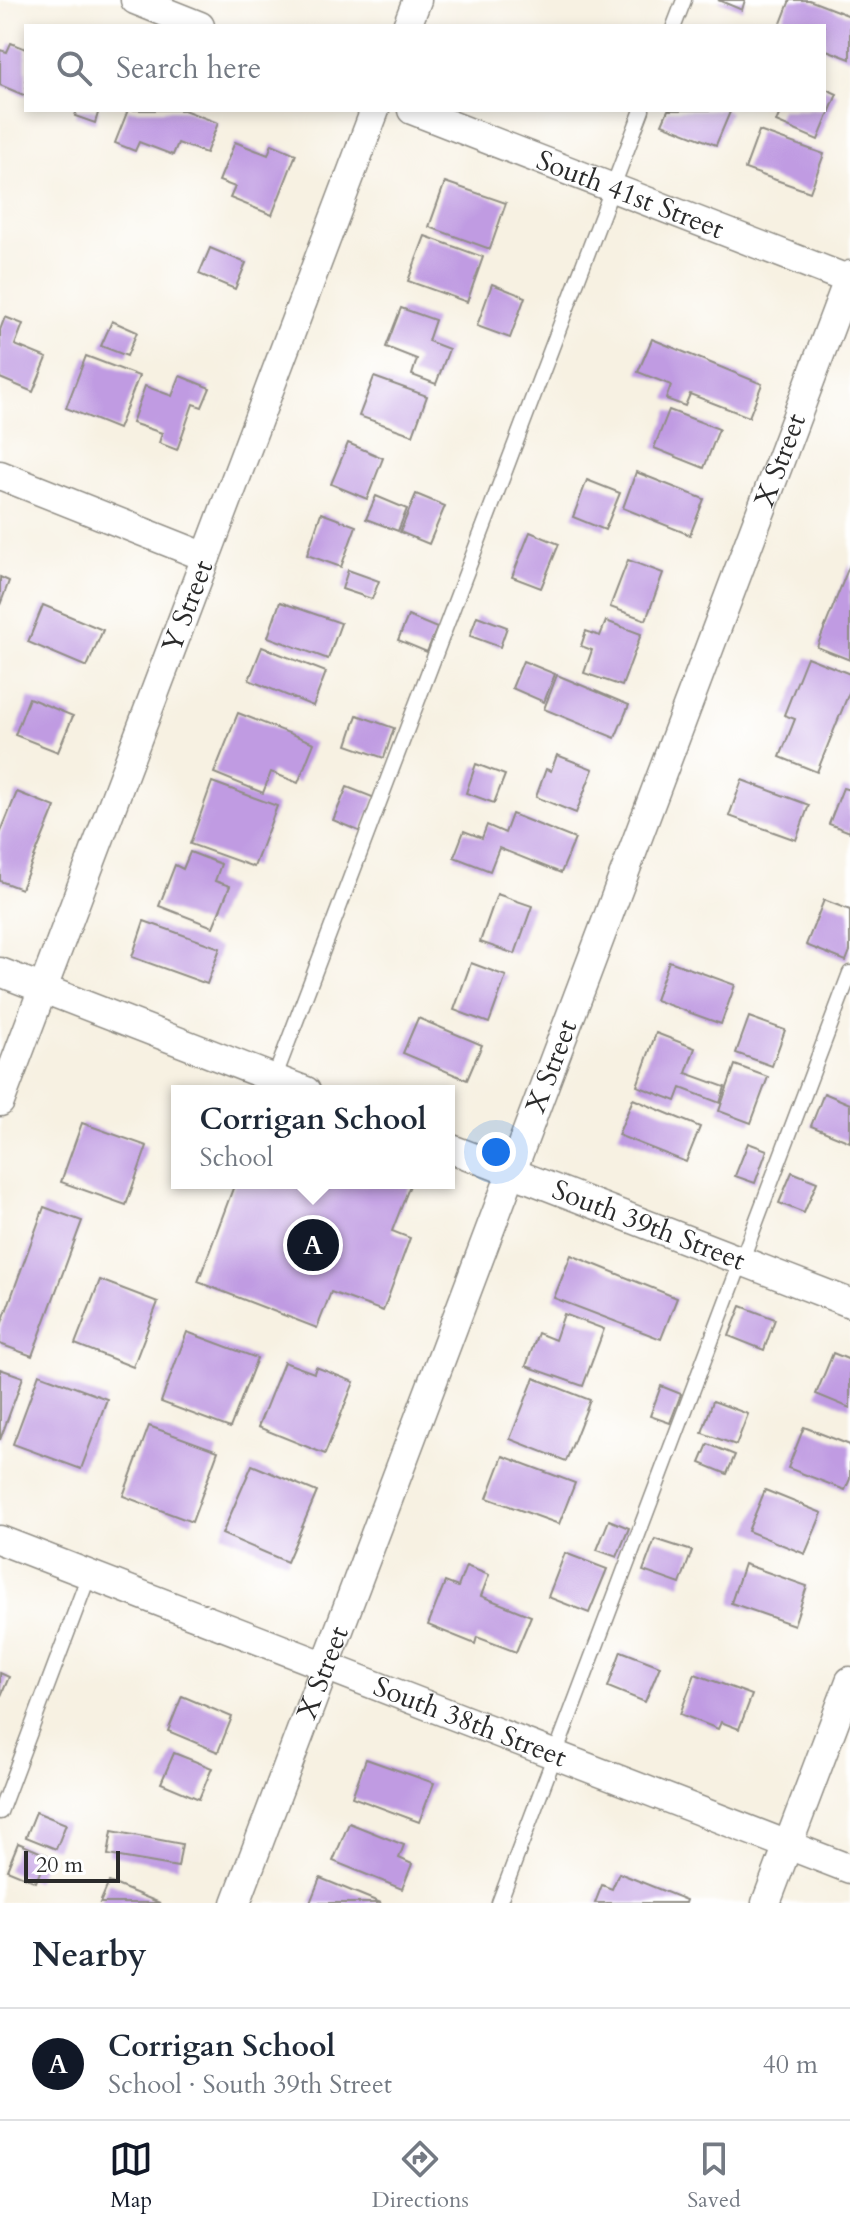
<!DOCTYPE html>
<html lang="en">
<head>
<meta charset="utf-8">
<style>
  body { margin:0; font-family:Cardo,serif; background:#f6f6f7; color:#1f2937 }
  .scale { position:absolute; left:24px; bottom:20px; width:96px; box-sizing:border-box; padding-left:8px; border:4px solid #2b2b2b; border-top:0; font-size:22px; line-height:28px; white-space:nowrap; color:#2b2b2b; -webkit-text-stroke:6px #fff; paint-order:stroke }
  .you { position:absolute; left:496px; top:1152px; width:28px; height:28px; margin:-20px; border:6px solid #fff; border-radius:50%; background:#1a73e8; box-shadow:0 0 0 12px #1a73e833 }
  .badge { display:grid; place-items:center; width:52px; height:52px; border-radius:50%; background:#111827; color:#fff; font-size:26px; font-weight:700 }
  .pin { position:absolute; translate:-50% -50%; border:4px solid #fff; box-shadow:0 2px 8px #0006 }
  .popup { position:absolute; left:171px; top:1085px; width:284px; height:104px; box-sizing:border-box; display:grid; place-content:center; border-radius:0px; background:#fff; filter:drop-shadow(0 2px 6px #0005); font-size:26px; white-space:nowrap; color:#747a83 }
  .popup b { font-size:30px; color:#1f2937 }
  .popup::after { content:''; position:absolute; left:50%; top:100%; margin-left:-16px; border:16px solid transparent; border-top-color:#fff }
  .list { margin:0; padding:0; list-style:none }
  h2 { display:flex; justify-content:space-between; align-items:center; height:104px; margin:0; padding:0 32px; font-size:34px }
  h2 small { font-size:26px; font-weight:400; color:#747a83 }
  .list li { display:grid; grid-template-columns:52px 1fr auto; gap:24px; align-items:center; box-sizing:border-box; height:112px; padding:0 32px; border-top:2px solid #e0e1e3 }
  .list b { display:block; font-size:30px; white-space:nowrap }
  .list p { margin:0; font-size:26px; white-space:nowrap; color:#747a83 }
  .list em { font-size:26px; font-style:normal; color:#747a83 }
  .icon { flex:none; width:44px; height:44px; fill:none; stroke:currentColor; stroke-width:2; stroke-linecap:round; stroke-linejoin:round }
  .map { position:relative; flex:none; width:850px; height:1903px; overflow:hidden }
  .search { position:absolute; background:#fff; box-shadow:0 4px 12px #0003; left:24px; right:24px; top:24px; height:88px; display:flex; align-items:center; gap:20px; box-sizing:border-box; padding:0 28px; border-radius:0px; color:#747a83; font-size:30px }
  .sheet { height:216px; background:#fff }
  nav { display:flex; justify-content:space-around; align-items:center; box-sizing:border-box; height:112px; border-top:2px solid #e0e1e3; background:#fff; font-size:22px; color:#747a83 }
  nav a { display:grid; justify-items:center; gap:4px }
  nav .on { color:#111827 }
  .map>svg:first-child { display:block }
  .building { fill:#c09be2 }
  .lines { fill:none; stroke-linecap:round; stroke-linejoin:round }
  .service-casing { stroke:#918e86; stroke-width:17 }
  .minor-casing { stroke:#918e86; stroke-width:31 }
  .service { stroke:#fff; stroke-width:14 }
  .minor { stroke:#fff; stroke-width:28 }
  .labels { text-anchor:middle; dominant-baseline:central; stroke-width:6; stroke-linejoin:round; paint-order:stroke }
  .street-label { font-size:28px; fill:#2b2b2b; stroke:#fff }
</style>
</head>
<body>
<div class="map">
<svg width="850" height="1903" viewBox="0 0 850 1903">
  <rect width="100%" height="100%" fill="#fff"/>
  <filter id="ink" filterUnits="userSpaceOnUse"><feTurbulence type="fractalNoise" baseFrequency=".0125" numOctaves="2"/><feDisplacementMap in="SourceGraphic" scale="16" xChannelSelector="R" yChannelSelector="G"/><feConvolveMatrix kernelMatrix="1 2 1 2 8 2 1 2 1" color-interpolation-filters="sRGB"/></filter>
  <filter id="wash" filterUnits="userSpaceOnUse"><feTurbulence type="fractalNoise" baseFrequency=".006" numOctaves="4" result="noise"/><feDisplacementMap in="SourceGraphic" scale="32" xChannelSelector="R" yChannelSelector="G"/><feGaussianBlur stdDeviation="1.8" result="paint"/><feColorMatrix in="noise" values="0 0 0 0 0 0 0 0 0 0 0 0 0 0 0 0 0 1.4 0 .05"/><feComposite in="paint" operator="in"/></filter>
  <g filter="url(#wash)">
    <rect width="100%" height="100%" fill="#f7f1e2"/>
    <g id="blocks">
      <g class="building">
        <path d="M 718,0 L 745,0 L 742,10 Z"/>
        <path d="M 790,0 L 809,0 L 850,16 L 850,59 L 824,49 L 824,26 L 780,26 Z"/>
        <path d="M 11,43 L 26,49 L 26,96 L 0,85 L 0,50 L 7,52 Z"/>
        <path d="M 824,88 L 837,94 L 818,140 L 776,122 L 781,110 L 824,110 Z"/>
        <path d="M 77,110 L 99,110 L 95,123 L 75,116 Z"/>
        <path d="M 128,110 L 184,110 L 218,123 L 206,153 L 178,143 L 173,155 L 139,142 L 135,151 L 115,143 Z"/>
        <path d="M 668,110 L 725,110 L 730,112 L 716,145 L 662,124 Z"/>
        <path d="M 759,131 L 824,154 L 810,192 L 745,169 Z"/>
        <path d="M 235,142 L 268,155 L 272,144 L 296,154 L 272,215 L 230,198 L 235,187 L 219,181 Z"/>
        <path d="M 445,182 L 506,203 L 490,249 L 429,227 Z"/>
        <path d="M 425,236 L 483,257 L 467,302 L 408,281 Z"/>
        <path d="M 210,248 L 246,263 L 235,289 L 199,274 Z"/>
        <path d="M 492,284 L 525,297 L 510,338 L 477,326 Z"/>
        <path d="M 401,308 L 435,320 L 428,341 L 449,349 L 436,384 L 412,375 L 417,359 L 386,347 Z"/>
        <path d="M 5,317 L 23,324 L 15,345 L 47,358 L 33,392 L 0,378 L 0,330 Z"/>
        <path d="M 112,321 L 137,332 L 127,356 L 101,346 Z"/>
        <path d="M 652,339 L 762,384 L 749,417 L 690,394 L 685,406 L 666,399 L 671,385 L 638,372 Z"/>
        <path d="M 86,356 L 139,376 L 118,429 L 66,408 Z"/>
        <path d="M 180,376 L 210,388 L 202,407 L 193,404 L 177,450 L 159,443 L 162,433 L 132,423 L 145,386 L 172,396 Z"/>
        <path d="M 374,377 L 427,396 L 413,435 L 359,416 Z"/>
        <path d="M 669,410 L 719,429 L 704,468 L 654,448 Z"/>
        <path d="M 348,443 L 383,458 L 367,499 L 331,484 Z"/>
        <path d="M 636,472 L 704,499 L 690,535 L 623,508 Z"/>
        <path d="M 587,480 L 620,493 L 605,530 L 573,517 Z"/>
        <path d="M 416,494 L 445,506 L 429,544 L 400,532 Z"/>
        <path d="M 376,496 L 407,509 L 398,531 L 366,519 Z"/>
        <path d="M 321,513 L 356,526 L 341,567 L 307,555 Z"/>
        <path d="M 530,532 L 559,544 L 541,588 L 512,577 Z"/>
        <path d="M 628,560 L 663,573 L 646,620 L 610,607 Z"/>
        <path d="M 850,564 L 850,660 L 817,647 Z"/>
        <path d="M 348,570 L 379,581 L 372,599 L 342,589 Z"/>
        <path d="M 0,577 L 9,581 L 0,605 Z"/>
        <path d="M 280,602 L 341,623 L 328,659 L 268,637 Z"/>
        <path d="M 43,605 L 103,630 L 87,667 L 28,642 Z"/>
        <path d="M 408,616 L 437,628 L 427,652 L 398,640 Z"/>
        <path d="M 477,616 L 507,627 L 500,647 L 470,636 Z"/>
        <path d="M 606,621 L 641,634 L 622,686 L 584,673 L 592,650 L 581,646 L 586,631 L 600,636 Z"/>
        <path d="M 262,647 L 326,672 L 313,706 L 249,680 Z"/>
        <path d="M 807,657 L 850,674 L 850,690 L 817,772 L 780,757 L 795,719 L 784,715 Z"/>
        <path d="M 523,661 L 555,674 L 544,702 L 512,688 Z"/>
        <path d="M 557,675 L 629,705 L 615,738 L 544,709 Z"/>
        <path d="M 29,698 L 73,716 L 58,752 L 15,735 Z"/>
        <path d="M 238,713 L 314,743 L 298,783 L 271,772 L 263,793 L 214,773 Z"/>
        <path d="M 357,715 L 394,728 L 384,758 L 347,745 Z"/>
        <path d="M 557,755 L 593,769 L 576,813 L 536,797 L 546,769 L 551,771 Z"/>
        <path d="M 476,764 L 505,775 L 494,803 L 466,793 Z"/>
        <path d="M 742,780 L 809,805 L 796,840 L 729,816 Z"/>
        <path d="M 212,782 L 277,806 L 254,867 L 190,844 Z"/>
        <path d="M 347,787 L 375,798 L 361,832 L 333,820 Z"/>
        <path d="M 843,788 L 850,790 L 850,832 L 829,824 Z"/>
        <path d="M 17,792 L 55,807 L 21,889 L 0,881 L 0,834 Z"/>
        <path d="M 512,814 L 575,839 L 561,873 L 499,848 L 490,871 L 454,857 L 464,831 L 482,838 L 487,825 L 505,833 Z"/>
        <path d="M 190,852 L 221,864 L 215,881 L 230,886 L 213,927 L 159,906 L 175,865 L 183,869 Z"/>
        <path d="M 497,894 L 532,906 L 515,954 L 480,942 Z"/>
        <path d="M 824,900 L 850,910 L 850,951 L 846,961 L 806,945 Z"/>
        <path d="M 144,921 L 220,948 L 207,984 L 132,957 Z"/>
        <path d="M 669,961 L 735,985 L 721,1024 L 655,1000 Z"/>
        <path d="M 471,963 L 506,976 L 489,1023 L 454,1010 Z"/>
        <path d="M 749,1017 L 785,1030 L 772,1066 L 736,1053 Z"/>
        <path d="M 418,1018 L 482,1045 L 467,1080 L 403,1053 Z"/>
        <path d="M 656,1033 L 695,1048 L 686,1073 L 725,1087 L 720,1103 L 681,1088 L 676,1101 L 637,1086 Z"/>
        <path d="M 735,1065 L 768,1077 L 751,1123 L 719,1111 Z"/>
        <path d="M 824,1093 L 850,1104 L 850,1142 L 811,1126 Z"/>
        <path d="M 633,1099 L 700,1127 L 686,1162 L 618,1135 Z"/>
        <path d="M 82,1123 L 147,1146 L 126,1205 L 61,1182 Z"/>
        <path d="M 748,1143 L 767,1150 L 755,1183 L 735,1176 Z"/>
        <path d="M 792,1172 L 817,1182 L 804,1213 L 779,1203 Z"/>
        <path d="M 235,1183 L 410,1185 L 392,1231 L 410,1238 L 383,1311 L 331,1292 L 317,1328 L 198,1282 Z"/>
        <path d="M 44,1207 L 82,1221 L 32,1356 L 0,1344 L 0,1328 Z"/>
        <path d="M 571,1255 L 677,1298 L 661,1339 L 554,1298 Z"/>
        <path d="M 100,1280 L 158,1302 L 133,1367 L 75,1344 Z"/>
        <path d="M 741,1306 L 775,1319 L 764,1350 L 729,1336 Z"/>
        <path d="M 564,1314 L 604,1329 L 583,1386 L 526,1366 L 538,1333 L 555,1340 Z"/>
        <path d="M 187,1332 L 257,1358 L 230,1428 L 161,1402 Z"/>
        <path d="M 833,1353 L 850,1360 L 850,1408 L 816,1394 Z"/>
        <path d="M 284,1362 L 314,1373 L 316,1367 L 354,1382 L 325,1454 L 258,1427 Z"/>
        <path d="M 0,1369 L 23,1377 L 0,1440 Z"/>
        <path d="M 39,1374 L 107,1399 L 81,1469 L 13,1444 Z"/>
        <path d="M 534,1378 L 590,1400 L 566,1461 L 510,1439 Z"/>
        <path d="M 661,1386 L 681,1394 L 670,1423 L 650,1416 Z"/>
        <path d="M 713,1401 L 748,1414 L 736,1445 L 702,1433 Z"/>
        <path d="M 149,1426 L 218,1451 L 192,1522 L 123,1496 Z"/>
        <path d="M 804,1427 L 850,1445 L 850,1479 L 845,1490 L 788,1468 Z"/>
        <path d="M 708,1444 L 735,1455 L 727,1474 L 700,1463 Z"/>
        <path d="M 503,1456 L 575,1483 L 559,1524 L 487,1498 Z"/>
        <path d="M 252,1465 L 317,1492 L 287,1562 L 222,1534 Z"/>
        <path d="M 765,1490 L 822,1513 L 805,1554 L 748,1531 Z"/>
        <path d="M 609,1520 L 629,1528 L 617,1557 L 597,1550 Z"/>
        <path d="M 655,1539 L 692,1551 L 680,1584 L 643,1571 Z"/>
        <path d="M 565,1553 L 607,1569 L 589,1613 L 548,1597 Z"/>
        <path d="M 744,1564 L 807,1586 L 794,1625 L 731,1603 Z"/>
        <path d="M 466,1566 L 489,1575 L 481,1596 L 531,1616 L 516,1652 L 477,1637 L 475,1644 L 428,1625 L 445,1582 L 458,1587 Z"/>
        <path d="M 621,1651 L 660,1666 L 645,1702 L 608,1687 Z"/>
        <path d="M 0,1673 L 9,1677 L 0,1698 Z"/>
        <path d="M 695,1674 L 752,1695 L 739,1729 L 721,1722 L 718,1729 L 680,1714 Z"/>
        <path d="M 182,1696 L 232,1717 L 218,1752 L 168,1731 Z"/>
        <path d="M 174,1753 L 212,1768 L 199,1799 L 161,1783 Z"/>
        <path d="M 366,1759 L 434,1783 L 419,1822 L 352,1797 Z"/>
        <path d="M 36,1812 L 66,1824 L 56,1849 L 26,1837 Z"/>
        <path d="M 349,1823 L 404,1845 L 399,1858 L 412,1864 L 402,1889 L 333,1861 Z"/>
        <path d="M 112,1831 L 182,1844 L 178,1867 L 108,1855 Z"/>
        <path d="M 18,1843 L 47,1855 L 36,1882 L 7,1870 Z"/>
        <path d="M 619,1873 L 686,1900 L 685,1903 L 595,1903 L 602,1885 L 612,1889 Z"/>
        <path d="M 320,1878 L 381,1903 L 310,1903 Z"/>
        <path d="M 109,1882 L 160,1903 L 100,1903 Z"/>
      </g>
    </g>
  </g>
  <g filter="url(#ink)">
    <use href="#blocks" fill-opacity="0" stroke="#918e86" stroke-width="2"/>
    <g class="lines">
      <defs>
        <g id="service">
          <path d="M 674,26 L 684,0"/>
          <path d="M 274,1079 L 642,110"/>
          <path d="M 0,1812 L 89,1575"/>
          <path d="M 499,1903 L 850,973"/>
        </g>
        <g id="minor">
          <path d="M 135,0 L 200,26"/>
          <path d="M 407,26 L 417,0"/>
          <path id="s1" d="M 412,110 L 850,280"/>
          <path d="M 0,475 L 206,557"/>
          <path d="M 0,972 L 306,1091"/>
          <path id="s2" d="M 0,1102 L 375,110"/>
          <path id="s3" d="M 449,1148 L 850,1303"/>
          <path id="s4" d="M 0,1540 L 850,1869"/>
          <path id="s5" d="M 236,1903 L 850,275"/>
          <path d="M 766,1903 L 850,1681"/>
        </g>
      </defs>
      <use href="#service" class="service-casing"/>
      <use href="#minor" class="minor-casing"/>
      <use href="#service" class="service"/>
      <use href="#minor" class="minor"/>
    </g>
  </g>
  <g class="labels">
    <g class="street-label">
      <text stroke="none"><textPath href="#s1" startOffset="234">South 41st Street</textPath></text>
      <text stroke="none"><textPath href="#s5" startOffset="1542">X Street</textPath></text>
      <text stroke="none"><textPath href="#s2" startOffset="530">Y Street</textPath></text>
      <text stroke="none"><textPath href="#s5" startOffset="894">X Street</textPath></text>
      <text stroke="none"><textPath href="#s3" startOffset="214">South 39th Street</textPath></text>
      <text stroke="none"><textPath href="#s5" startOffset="246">X Street</textPath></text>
      <text stroke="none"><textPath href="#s4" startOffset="504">South 38th Street</textPath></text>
    </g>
  </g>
</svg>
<div class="scale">20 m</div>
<div class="you"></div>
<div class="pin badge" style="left:313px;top:1245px">A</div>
<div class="popup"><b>Corrigan School</b>School</div>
<div class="search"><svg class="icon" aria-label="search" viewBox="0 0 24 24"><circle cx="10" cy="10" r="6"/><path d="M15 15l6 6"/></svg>Search here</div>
</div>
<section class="sheet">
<h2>Nearby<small></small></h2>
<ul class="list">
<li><span class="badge">A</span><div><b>Corrigan School</b><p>School · South 39th Street</p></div><em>40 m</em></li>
</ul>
</section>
<nav>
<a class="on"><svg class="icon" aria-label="map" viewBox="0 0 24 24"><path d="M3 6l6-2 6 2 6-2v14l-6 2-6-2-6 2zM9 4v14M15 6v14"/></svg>Map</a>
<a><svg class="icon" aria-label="directions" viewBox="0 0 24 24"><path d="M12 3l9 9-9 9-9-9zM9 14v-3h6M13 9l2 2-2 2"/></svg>Directions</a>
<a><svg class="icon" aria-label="saved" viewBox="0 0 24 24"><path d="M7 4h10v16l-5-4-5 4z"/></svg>Saved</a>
</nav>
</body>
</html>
